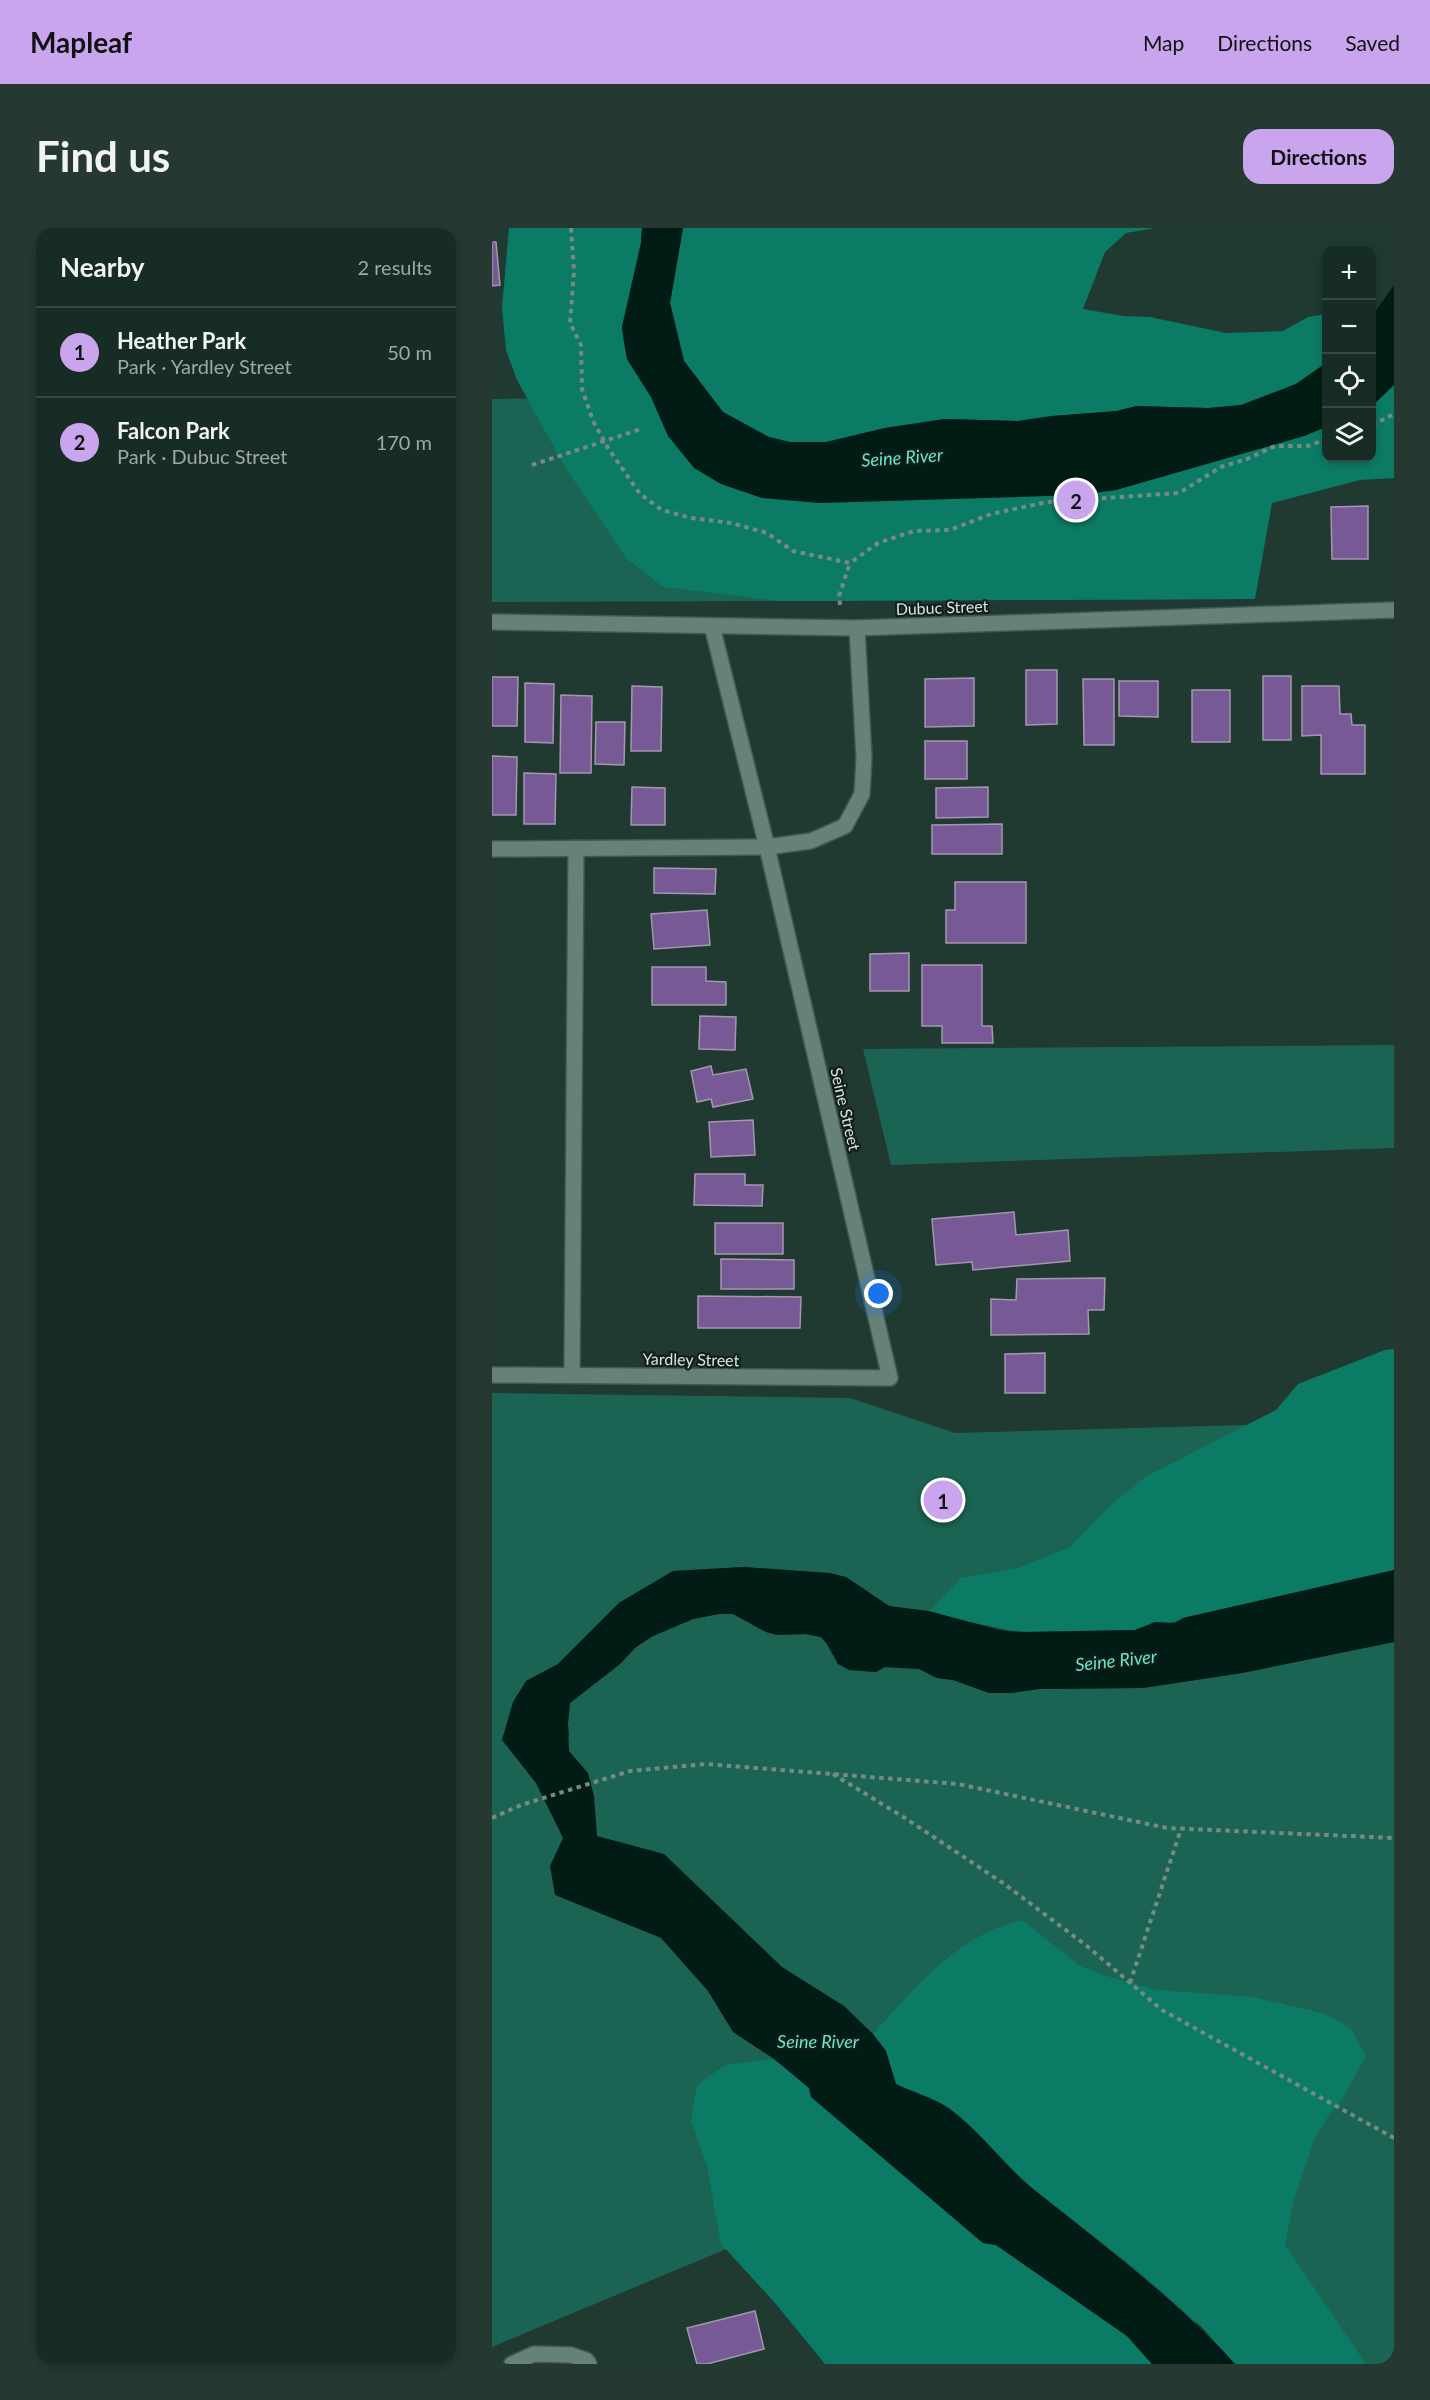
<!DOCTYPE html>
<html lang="en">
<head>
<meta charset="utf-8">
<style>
  body { margin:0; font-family:Lato,sans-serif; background:#253832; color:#f1f3f6 }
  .controls { position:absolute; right:18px; top:18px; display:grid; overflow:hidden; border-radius:12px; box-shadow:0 3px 9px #0003 }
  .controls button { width:54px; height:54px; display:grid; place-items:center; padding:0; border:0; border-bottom:2px solid #364843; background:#182c26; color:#f1f3f6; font:30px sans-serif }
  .you { position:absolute; left:387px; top:1066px; width:21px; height:21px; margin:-15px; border:4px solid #fff; border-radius:50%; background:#1a73e8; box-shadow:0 0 0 9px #1a73e833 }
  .badge { display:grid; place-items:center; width:39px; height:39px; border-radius:50%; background:#c9a5ee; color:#111; font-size:20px; font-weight:700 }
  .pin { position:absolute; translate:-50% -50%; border:3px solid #fff; box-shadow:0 2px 6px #0006 }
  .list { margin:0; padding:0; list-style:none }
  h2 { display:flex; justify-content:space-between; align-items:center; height:78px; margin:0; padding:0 24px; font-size:26px }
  h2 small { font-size:20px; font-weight:400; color:#9fa7a7 }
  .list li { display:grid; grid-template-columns:39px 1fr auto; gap:18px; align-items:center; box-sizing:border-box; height:90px; padding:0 24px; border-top:2px solid #364843 }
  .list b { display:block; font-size:22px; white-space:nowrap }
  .list p { margin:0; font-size:20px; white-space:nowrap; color:#9fa7a7 }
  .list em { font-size:20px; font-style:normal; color:#9fa7a7 }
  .icon { flex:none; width:33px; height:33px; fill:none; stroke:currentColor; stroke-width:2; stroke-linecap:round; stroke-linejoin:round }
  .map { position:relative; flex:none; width:902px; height:2136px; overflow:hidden; border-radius:18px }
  header { display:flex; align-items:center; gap:36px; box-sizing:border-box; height:84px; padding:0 30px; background:#c9a5ee; color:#111 }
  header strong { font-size:28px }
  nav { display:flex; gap:33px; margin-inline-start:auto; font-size:21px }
  .intro { display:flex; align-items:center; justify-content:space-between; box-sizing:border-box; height:144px; padding:0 36px }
  h1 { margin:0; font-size:42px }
  .button { padding:15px 27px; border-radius:18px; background:#c9a5ee; color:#111; font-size:21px; font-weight:700 }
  main { display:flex; gap:36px; padding:0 36px }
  aside { flex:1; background:#182c26; border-radius:18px; box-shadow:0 3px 9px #0003 }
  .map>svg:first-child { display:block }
  .green { fill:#1b6453 }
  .forest { fill:#0c7b65 }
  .water { fill:#001c15 }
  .building { fill:#775995; stroke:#a297ae; stroke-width:1.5 }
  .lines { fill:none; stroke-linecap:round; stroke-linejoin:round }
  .lane-casing { stroke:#415852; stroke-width:18 }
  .street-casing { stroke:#415852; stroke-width:18 }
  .path { stroke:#778b85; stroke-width:4; stroke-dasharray:4.5 4.5; stroke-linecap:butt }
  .lane { stroke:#658178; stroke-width:15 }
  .street { stroke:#658178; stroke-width:15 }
  .labels { text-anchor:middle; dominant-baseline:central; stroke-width:4.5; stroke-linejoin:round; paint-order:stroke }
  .street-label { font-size:16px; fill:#d7e6e1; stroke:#131e1b }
  .water-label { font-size:18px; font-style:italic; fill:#65e9c8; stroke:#131e1b }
</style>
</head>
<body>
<header>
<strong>Mapleaf</strong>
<nav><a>Map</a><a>Directions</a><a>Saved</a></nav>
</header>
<div class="intro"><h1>Find us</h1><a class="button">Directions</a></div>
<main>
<aside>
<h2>Nearby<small>2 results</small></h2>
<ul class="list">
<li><span class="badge">1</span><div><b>Heather Park</b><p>Park · Yardley Street</p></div><em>50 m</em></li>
<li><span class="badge">2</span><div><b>Falcon Park</b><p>Park · Dubuc Street</p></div><em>170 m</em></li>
</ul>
</aside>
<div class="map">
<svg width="902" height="2136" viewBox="0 0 902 2136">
  <rect width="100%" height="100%" fill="#203a32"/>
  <g class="green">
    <path d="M 159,169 L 624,262 L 766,221 L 763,371 L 0,374 L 0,171 Z"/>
    <path d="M 902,817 L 902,920 L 399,937 L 371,821 Z"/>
    <path d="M 0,1165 L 358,1170 L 463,1205 L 902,1193 L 902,1342 L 558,1403 L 397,1378 L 354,1349 L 337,1345 L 252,1339 L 181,1343 L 127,1375 L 66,1436 L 34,1453 L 12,1508 L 77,1508 L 76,1495 L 78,1475 L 128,1436 L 144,1419 L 161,1408 L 201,1391 L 227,1386 L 241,1386 L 274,1404 L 285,1407 L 313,1406 L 329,1409 L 335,1416 L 340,1426 L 357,1442 L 384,1444 L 392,1439 L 427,1441 L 445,1450 L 461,1452 L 497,1465 L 519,1465 L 548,1461 L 651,1460 L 750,1445 L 902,1414 L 902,2136 L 743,2136 L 708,2097 L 399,1952 L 0,2119 Z"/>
  </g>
  <g class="forest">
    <path d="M 17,0 L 150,0 L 149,15 L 130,99 L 135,131 L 159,169 L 176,208 L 229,256 L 270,270 L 328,275 L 587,267 L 624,262 L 812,208 L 834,199 L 834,230 L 880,230 L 880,178 L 902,157 L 902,250 L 868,252 L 780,275 L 763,371 L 290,373 L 171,359 L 135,331 L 73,239 L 25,152 L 14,122 L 10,80 Z"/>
    <path d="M 191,0 L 663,0 L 634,5 L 613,24 L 591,81 L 631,88 L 658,89 L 734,105 L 791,103 L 816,89 L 834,86 L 834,135 L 804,156 L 749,177 L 716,180 L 644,178 L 625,183 L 560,188 L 526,193 L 453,191 L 393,200 L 334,214 L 298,214 L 277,209 L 231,184 L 192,133 L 178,75 Z"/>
    <path d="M 902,1121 L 902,1342 L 691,1390 C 677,1399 659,1394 643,1402 L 525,1404 L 463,1391 L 437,1383 L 469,1350 L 526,1340 L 578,1319 L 619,1277 L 653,1249 L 784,1182 L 806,1156 L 893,1122 Z"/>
    <path d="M 530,1692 L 588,1738 L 615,1748 L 665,1762 L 761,1769 L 834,1786 L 859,1801 L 874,1828 L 850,1871 L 837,1887 L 822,1912 L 802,1971 L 793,2017 L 874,2136 L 743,2136 L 708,2097 L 649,2045 L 538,1958 L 469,1890 L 456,1880 L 404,1856 L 394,1823 L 381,1806 C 424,1759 465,1707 530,1692 Z"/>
    <path d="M 282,1831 L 317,1860 L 319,1869 L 491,2015 L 504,2017 L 635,2108 L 660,2136 L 333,2136 L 283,2075 L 229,2016 L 215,1938 L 199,1892 L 205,1857 L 233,1837 Z"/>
  </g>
  <g class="water">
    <path d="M 150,0 L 191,0 L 178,75 L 192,133 L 231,184 L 277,209 L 298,214 L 334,214 L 393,200 L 453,191 L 526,193 L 560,188 L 625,183 L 644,178 L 716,180 L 749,177 L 804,156 L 834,135 L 834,199 L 812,208 L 624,262 L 587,267 L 328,275 L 270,270 L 229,256 L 202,240 L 176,208 L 159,169 L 135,131 L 132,114 L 130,99 L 149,15 Z"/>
    <path d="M 902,57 L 902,157 L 880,178 L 880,88 Z"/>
    <path d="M 251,1339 L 337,1345 L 354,1349 L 397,1378 L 437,1383 L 511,1403 L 537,1404 L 643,1402 L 663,1394 L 683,1395 L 691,1390 L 902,1342 L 902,1414 L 750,1445 L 651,1460 L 548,1461 L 519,1465 L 497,1465 L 461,1452 L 445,1450 L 427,1441 L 393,1439 L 384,1444 L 357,1442 L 346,1436 L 335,1416 L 329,1409 L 313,1406 L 285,1407 L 274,1404 L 241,1386 L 227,1386 L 201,1391 L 161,1408 L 144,1419 L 128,1436 L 78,1475 L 76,1495 L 77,1523 L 96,1545 L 102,1568 L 105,1608 L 172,1626 L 290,1739 L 352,1778 L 381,1806 L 394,1823 L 404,1856 C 421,1864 442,1870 458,1881 C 488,1903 511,1936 540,1960 C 612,2018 680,2067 743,2136 L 660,2136 L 635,2108 L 504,2017 L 491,2015 L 319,1869 L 317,1860 L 282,1831 L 241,1804 L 216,1763 L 169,1710 L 63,1667 L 58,1638 L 71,1610 L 44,1555 L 10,1512 L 21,1474 L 34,1453 L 66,1436 L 127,1375 L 181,1343 Z"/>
  </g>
  <g class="building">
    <path d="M 0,14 L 4,14 L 8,57 L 0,58 Z"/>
    <path d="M 876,278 L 876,331 L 840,331 L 839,279 Z"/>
    <path d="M 534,442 L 565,442 L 565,496 L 534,497 Z"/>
    <rect x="771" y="448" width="28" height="64"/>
    <path d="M 0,449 L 26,449 L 25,498 L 0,498 Z"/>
    <path d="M 482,450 L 482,498 L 433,499 L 433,451 Z"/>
    <path d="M 591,451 L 622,451 L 622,517 L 592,517 Z"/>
    <path d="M 627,453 L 666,453 L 666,489 L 627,488 Z"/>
    <path d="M 33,455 L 62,456 L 61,515 L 33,514 Z"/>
    <path d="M 140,458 L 170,459 L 169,523 L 139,523 Z"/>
    <path d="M 810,458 L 847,458 L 848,486 L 859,486 L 860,497 L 873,497 L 873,546 L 829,546 L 829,507 L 810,508 Z"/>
    <rect x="700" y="462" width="38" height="52"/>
    <path d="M 69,467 L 100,468 L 99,545 L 68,545 Z"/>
    <path d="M 104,494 L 133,494 L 132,537 L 103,536 Z"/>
    <rect x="433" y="513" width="42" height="38"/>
    <path d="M 0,528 L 25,529 L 24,587 L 0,587 Z"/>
    <path d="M 32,545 L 64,546 L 63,596 L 32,596 Z"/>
    <path d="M 140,559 L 173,560 L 173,597 L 139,597 Z"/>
    <path d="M 496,559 L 496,589 L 444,590 L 444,560 Z"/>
    <path d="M 510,596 L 510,626 L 440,626 L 440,597 Z"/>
    <path d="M 162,640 L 224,641 L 223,666 L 162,665 Z"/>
    <path d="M 463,654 L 534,654 L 534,715 L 454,715 L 454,682 L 463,682 Z"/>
    <path d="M 215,682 L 218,717 L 162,721 L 159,686 Z"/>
    <path d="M 417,725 L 417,763 L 378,763 L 378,726 Z"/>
    <path d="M 430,737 L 490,737 L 490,798 L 500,798 L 501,815 L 450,815 L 450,798 L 430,798 Z"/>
    <path d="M 160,739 L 214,739 L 214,753 L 234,754 L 234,777 L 160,777 Z"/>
    <path d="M 208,788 L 244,789 L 243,822 L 207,821 Z"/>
    <path d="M 219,838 L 221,847 L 254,841 L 261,871 L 221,879 L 219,871 L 205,874 L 199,843 Z"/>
    <path d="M 261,892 L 263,927 L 219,929 L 217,894 Z"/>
    <path d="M 203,946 L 253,946 L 253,957 L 271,957 L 270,978 L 202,977 Z"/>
    <path d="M 522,984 L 524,1007 L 576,1002 L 578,1033 L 481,1042 L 480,1034 L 444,1037 L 440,991 Z"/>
    <rect x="223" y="995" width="68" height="31"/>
    <path d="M 229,1031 L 302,1032 L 302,1061 L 229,1061 Z"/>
    <path d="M 613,1050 L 612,1082 L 596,1082 L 597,1106 L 499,1107 L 499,1071 L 524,1072 L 525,1051 Z"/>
    <path d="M 206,1068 L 309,1069 L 308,1100 L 206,1100 Z"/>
    <path d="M 553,1125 L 553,1165 L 513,1165 L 513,1126 Z"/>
    <path d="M 263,2083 L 272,2121 L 215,2136 L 205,2136 L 195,2100 Z"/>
  </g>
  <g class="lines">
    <defs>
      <g id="lane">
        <path d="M 0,621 L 275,619"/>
        <path d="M 80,1147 L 84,620"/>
      </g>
      <g id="street">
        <path d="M 0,394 L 365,400 L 902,382"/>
        <path d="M 275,619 L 319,613 L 353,598 L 370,566 L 372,530 L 365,400"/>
        <path d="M 0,1147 L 398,1150 L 275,619 L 220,398"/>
        <path d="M 20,2136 L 42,2126 L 79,2127 L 94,2132 L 97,2136"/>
      </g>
    </defs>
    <use href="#lane" class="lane-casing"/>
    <use href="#street" class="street-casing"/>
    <g class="path">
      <path d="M 79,0 L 82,44 L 78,95 L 89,117 L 90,161 L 101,193 L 116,220 L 148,266 L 170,282 L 199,290 L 239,295 L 275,305 L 301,323 L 358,335 L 386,315 L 422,303 L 458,302 L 499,286 L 555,274 L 687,265 L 729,239 L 755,231 L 783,218 L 816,218 L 834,211"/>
      <path d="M 880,197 L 902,186"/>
      <path d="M 40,237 L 149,201"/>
      <path d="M 348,377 L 347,368 L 358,335"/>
      <path d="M 341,1546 L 413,1590 L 511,1655 L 595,1718 L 670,1782 L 902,1910"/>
      <path d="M 0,1590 L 29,1577 L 138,1543 L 214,1536 L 466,1556 L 675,1600 L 902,1610"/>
      <path d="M 638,1755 L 689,1601"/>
    </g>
    <use href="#lane" class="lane"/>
    <use href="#street" class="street"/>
  </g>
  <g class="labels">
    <g class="street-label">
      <text transform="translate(450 379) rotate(-2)">Dubuc Street</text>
      <text transform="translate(354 881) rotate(77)">Seine Street</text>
      <text transform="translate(199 1131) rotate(1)">Yardley Street</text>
    </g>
    <g class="water-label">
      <text transform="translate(410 229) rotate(-4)">Seine River</text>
      <text transform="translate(624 1432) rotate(-6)">Seine River</text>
      <text x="326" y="1813">Seine River</text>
    </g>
  </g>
</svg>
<div class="controls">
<button>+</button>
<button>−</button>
<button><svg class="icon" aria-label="locate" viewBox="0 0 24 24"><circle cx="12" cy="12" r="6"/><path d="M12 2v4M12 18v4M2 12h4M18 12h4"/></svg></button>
<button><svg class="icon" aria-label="layers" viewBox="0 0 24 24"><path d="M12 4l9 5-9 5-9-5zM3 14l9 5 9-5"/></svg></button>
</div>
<div class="you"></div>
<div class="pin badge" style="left:451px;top:1272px">1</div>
<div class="pin badge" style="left:584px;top:272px">2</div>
</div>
</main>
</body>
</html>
